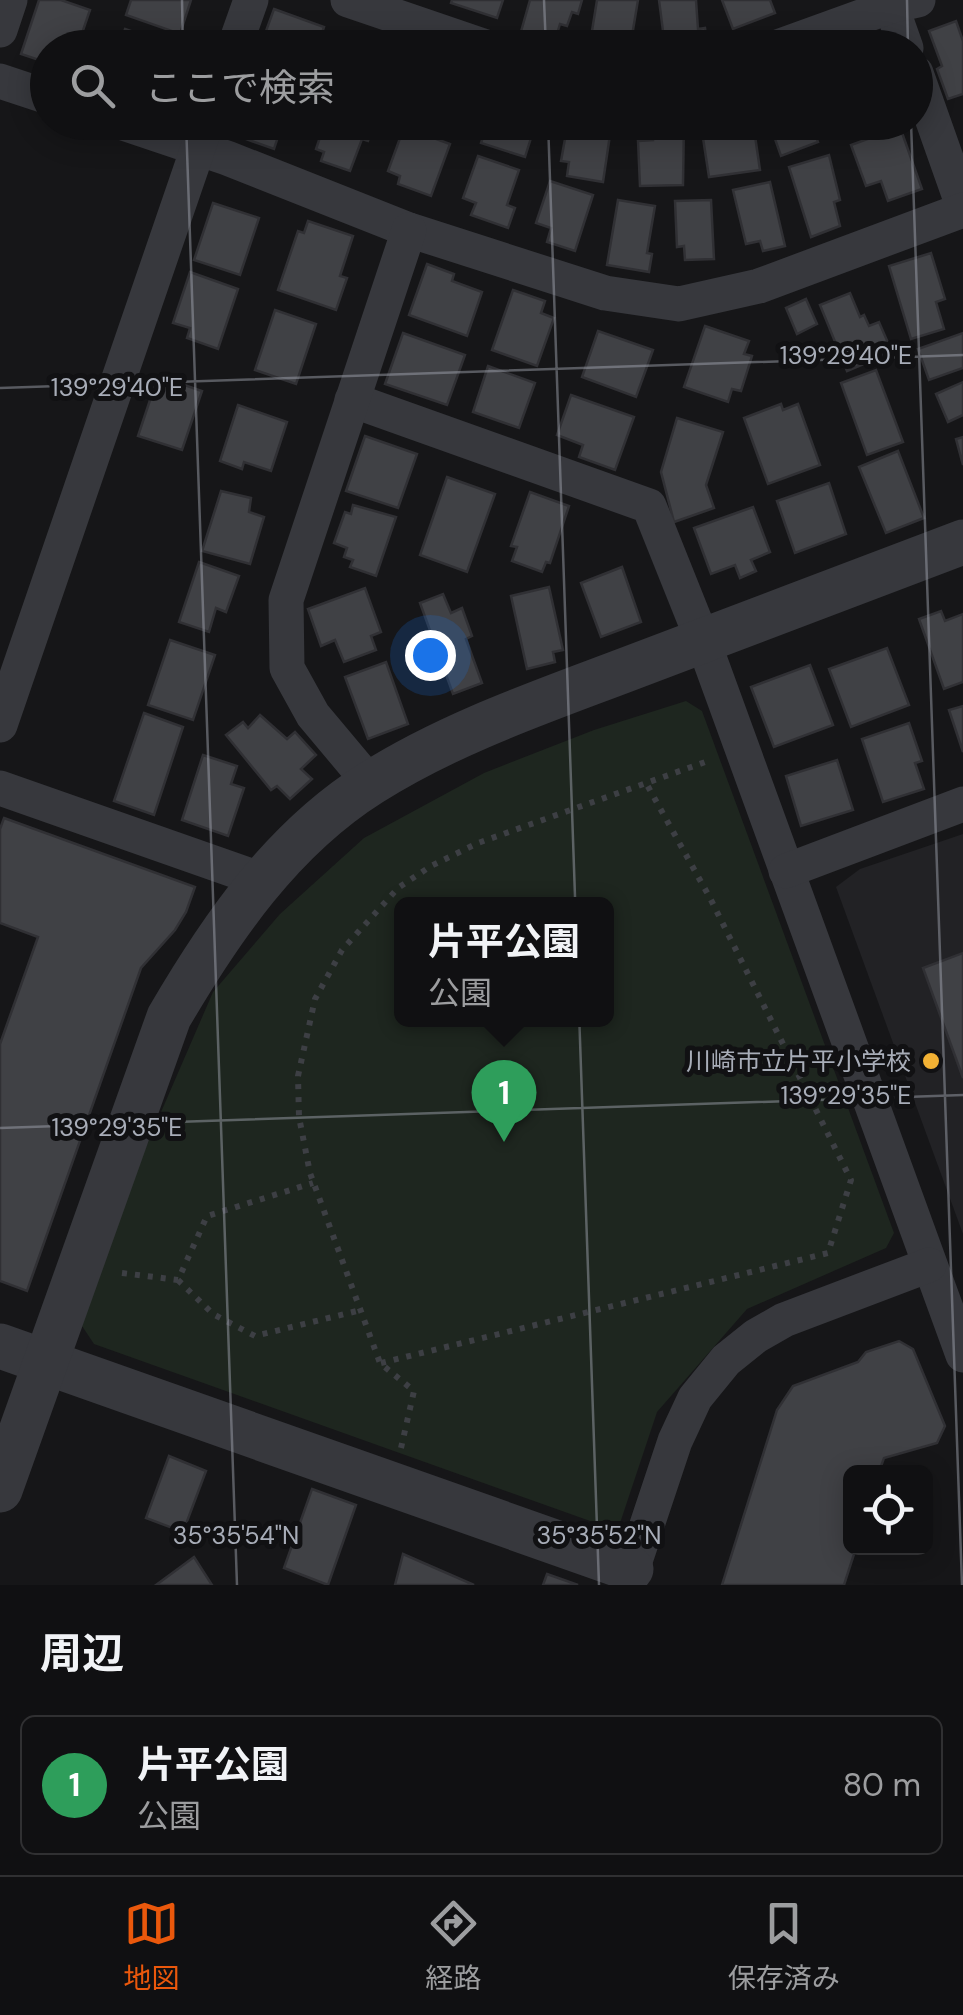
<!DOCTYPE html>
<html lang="ja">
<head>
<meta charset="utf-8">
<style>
  body { margin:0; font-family:"DM Sans","Noto Sans JP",sans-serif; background:#1e1e20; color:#f1f3f6 }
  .controls { position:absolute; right:30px; bottom:30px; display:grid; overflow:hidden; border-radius:15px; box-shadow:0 5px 25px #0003 }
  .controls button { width:90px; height:90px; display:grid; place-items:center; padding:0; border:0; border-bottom:2px solid #303032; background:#101012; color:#f1f3f6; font:50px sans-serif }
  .you { position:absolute; left:430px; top:655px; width:35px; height:35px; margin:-25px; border:8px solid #fff; border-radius:50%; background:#1a73e8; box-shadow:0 0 0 15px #1a73e833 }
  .badge { display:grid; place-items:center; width:65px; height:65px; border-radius:50%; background:#ea580c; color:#fff; font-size:32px; font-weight:700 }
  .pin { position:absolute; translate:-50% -82px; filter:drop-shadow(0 2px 5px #0008) }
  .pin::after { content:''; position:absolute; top:52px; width:35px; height:30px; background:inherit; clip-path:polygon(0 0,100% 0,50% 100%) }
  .popup { position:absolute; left:394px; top:897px; width:220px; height:130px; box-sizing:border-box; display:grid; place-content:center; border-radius:15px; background:#101012; filter:drop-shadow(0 2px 8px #0005); font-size:32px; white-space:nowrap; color:#9c9d9f }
  .popup b { font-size:38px; color:#f1f3f6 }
  .popup::after { content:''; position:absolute; left:50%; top:100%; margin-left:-20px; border:20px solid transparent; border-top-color:#101012 }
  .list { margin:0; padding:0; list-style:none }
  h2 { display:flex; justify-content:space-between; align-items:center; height:130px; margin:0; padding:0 40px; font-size:42px }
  h2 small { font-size:32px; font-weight:400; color:#9c9d9f }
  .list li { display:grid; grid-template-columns:65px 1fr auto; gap:30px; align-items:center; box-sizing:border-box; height:140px; margin:0 20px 20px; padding:0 20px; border:2px solid #303032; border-radius:15px }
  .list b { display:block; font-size:38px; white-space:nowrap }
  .list p { margin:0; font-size:32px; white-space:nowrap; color:#9c9d9f }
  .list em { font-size:32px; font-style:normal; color:#9c9d9f }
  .icon { flex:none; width:55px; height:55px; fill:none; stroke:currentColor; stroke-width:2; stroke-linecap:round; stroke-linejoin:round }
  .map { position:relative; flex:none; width:963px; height:1585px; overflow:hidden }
  .search { position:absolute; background:#101012; box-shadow:0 5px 25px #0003; left:30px; right:30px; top:30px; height:110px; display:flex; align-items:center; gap:25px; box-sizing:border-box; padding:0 35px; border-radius:55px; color:#9c9d9f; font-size:38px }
  .sheet { height:290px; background:#101012 }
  nav { display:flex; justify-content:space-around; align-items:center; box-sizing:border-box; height:140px; border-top:2px solid #303032; background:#101012; font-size:28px; color:#9c9d9f }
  nav a { display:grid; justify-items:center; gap:5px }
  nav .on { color:#ea580c }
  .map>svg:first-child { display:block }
  .built { fill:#222225 }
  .green { fill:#1e261f; fill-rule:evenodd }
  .building { fill:#404145; stroke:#303034; stroke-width:2.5 }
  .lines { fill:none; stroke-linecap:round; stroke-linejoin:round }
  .path { stroke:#3d3f44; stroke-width:6; stroke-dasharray:5 8; stroke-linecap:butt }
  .minor { stroke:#37383d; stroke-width:35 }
  .tertiary { stroke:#37383d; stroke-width:45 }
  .ticks { fill:none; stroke:#a8adb8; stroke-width:2.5; stroke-opacity:0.45 }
  .poi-dot { fill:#f2b134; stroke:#111113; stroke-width:4 }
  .labels { text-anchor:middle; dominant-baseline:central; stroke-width:10; stroke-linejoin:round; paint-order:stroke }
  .poi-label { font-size:25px; fill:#a8adb8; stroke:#111113; text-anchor:end }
  .ticks-label { font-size:25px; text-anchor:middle; fill:#a8adb8; stroke:#111113; stroke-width:10; stroke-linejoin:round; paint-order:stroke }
</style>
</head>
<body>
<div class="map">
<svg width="963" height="1585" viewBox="0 0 963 1585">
  <rect width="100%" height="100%" fill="#161618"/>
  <path class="built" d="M 963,834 L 963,1234 L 836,887 L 860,869 Z"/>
  <path class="green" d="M 686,701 L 702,711 L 894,1233 L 886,1248 L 747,1309 L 657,1412 L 620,1523 L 607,1527 L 94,1344 L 82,1326 L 126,1193 L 213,992 L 280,914 L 364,838 L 484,773 L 594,730 ZM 402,904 L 606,904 L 606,1020 L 402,1020 Z"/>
  <g class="building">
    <path d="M 39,0 L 61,0 L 90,10 L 77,48 L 48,48 L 48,63 L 21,54 Z"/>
    <path d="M 131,0 L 191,0 L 180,34 L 126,15 Z"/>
    <path d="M 452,0 L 503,0 L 497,18 L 451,3 Z"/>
    <path d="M 530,0 L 582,0 L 578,14 L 572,12 L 567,26 L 560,24 L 554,44 L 520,35 Z"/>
    <path d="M 597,0 L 638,0 L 630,48 L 598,44 L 599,38 L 591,37 Z"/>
    <path d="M 659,0 L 696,0 L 698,29 L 705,28 L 707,43 L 665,47 Z"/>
    <path d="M 722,0 L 770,0 L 775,13 L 733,29 Z"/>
    <path d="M 274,9 L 324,27 L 317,48 L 270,48 L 262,42 Z"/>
    <path d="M 956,21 L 963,41 L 963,94 L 948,99 L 937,69 L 942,66 L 929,31 Z"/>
    <path d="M 125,29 L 171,45 L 170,48 L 119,48 Z"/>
    <path d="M 366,36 L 393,45 L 392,48 L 363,48 Z"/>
    <path d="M 234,122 L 283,122 L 274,149 L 246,139 L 250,130 Z"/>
    <path d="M 325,122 L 374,122 L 368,141 L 362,139 L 350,171 L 321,161 L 324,152 L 316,149 Z"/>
    <path d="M 428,122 L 462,122 L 459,133 Z"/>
    <path d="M 488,122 L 536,122 L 525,157 L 481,143 Z"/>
    <path d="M 568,122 L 603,122 L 601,134 L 610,135 L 603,182 L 567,176 L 569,162 L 561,161 Z"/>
    <path d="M 653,122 L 684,122 L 683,185 L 640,186 L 638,141 L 653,140 Z"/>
    <path d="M 716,122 L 753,122 L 760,170 L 709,177 L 703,138 L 718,135 Z"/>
    <path d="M 769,122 L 811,122 L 818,142 L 781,156 Z"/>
    <path d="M 844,122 L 876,122 L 847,133 Z"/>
    <path d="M 404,127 L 450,144 L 431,196 L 398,184 L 400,176 L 388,171 Z"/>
    <path d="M 900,127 L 922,189 L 888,201 L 881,181 L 866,186 L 851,145 Z"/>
    <path d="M 829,155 L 840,200 L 834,202 L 840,226 L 811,237 L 789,167 Z"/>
    <path d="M 478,156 L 519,170 L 507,205 L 515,208 L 508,228 L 471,215 L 476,203 L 463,198 Z"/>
    <path d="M 550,181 L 593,195 L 575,251 L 547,242 L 551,228 L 536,223 Z"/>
    <path d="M 770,182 L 785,246 L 763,251 L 760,241 L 746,244 L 733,190 Z"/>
    <path d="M 618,200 L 655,206 L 647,253 L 652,254 L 649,272 L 607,265 Z"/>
    <path d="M 711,200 L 714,259 L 685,260 L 684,246 L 677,247 L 675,201 Z"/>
    <path d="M 213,203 L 259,218 L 240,275 L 194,260 Z"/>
    <path d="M 308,221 L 353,236 L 340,276 L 347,278 L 336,310 L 278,290 L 298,231 L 304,233 Z"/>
    <path d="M 931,253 L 945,299 L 936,302 L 944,329 L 911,339 L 889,266 Z"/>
    <path d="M 427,264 L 454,274 L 452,281 L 482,292 L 467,336 L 409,315 Z"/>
    <path d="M 190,272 L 238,289 L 218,349 L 187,338 L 190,328 L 173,323 Z"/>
    <path d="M 513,290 L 545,301 L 541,313 L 554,318 L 537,366 L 492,350 Z"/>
    <path d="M 850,293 L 860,317 L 864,315 L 869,326 L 879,322 L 892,352 L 847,371 L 820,305 Z"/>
    <path d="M 806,299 L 817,324 L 797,334 L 786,308 Z"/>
    <path d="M 275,310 L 316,324 L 296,384 L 255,370 Z"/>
    <path d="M 705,326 L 749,341 L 744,354 L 752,356 L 741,391 L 732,389 L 728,402 L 684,387 Z"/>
    <path d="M 598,331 L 653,350 L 636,397 L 582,377 Z"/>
    <path d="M 403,333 L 465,355 L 447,405 L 385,384 Z"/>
    <path d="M 963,333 L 963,368 L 929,380 L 918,349 Z"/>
    <path d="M 488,366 L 535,383 L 519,428 L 473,412 Z"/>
    <path d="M 876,370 L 903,442 L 867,455 L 841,383 Z"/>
    <path d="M 158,376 L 202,391 L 182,450 L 138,436 Z"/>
    <path d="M 963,382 L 963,415 L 948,422 L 936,394 Z"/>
    <path d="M 571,395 L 634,417 L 615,470 L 579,457 L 583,445 L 557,435 Z"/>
    <path d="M 781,404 L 783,410 L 798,404 L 820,465 L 768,484 L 744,418 Z"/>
    <path d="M 238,405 L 287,422 L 271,471 L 244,462 L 242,469 L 220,461 Z"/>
    <path d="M 677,418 L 723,432 L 706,485 L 714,508 L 674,522 L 661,472 Z"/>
    <path d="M 365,436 L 417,454 L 398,508 L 346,491 Z"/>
    <path d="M 963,437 L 963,465 L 956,439 Z"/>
    <path d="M 898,451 L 924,518 L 886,533 L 859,467 Z"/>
    <path d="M 447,477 L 495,494 L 467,572 L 420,555 Z"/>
    <path d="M 829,483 L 846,534 L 795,553 L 777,501 Z"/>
    <path d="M 221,491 L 251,498 L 249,512 L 264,517 L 250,564 L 202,551 Z"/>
    <path d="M 530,492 L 569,506 L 550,563 L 546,562 L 542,572 L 512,561 L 517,547 L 511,546 Z"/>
    <path d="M 353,505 L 396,517 L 376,576 L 350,567 L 353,560 L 344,557 L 347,548 L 334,543 L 345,512 L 351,514 Z"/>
    <path d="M 753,507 L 770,552 L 751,560 L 756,571 L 740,578 L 735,565 L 711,574 L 694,528 Z"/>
    <path d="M 199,562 L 239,576 L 226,612 L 216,608 L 209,632 L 179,622 Z"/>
    <path d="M 622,567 L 641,622 L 601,637 L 581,583 Z"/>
    <path d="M 549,587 L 563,650 L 553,652 L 555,662 L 527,669 L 511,596 Z"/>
    <path d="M 365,588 L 381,632 L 371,636 L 376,650 L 344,662 L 335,640 L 321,646 L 308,609 Z"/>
    <path d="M 443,594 L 451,613 L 462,608 L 472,636 L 466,639 L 482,683 L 453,694 L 420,603 Z"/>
    <path d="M 941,611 L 945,621 L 963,614 L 963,682 L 944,689 L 919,619 Z"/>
    <path d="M 170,640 L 215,655 L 193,720 L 148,705 Z"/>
    <path d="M 887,648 L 909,705 L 851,727 L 829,669 Z"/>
    <path d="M 386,662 L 408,724 L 368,739 L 345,677 Z"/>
    <path d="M 810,665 L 833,725 L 774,747 L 751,687 Z"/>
    <path d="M 963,706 L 963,752 L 949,710 Z"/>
    <path d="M 144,713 L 183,727 L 154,815 L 114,801 Z"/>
    <path d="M 260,715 L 287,739 L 295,732 L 316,755 L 301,769 L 312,779 L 290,799 L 277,786 L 271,790 L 226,735 L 243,722 L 248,728 Z"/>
    <path d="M 909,723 L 922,761 L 915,763 L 924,789 L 883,802 L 862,739 Z"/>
    <path d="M 203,755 L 237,766 L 231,784 L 244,788 L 228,836 L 182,820 Z"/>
    <path d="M 837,760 L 853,810 L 801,826 L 786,776 Z"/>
    <path d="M 4,818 L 195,887 L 186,912 L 175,930 L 141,968 L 27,1291 L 0,1281 L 0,1044 L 38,937 L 0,923 L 0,829 Z"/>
    <path d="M 963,953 L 963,1078 L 923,968 Z"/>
    <path d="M 899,1341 L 913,1349 L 945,1426 L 937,1443 L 884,1458 L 879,1472 L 850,1472 L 850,1548 L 856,1548 L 844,1585 L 722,1585 L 777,1410 L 793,1386 L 858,1362 L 866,1352 Z"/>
    <path d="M 169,1456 L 206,1471 L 183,1532 L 146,1518 Z"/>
    <path d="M 312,1489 L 356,1505 L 328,1585 L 284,1568 Z"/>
    <path d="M 403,1554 L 474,1585 L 395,1585 Z"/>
    <path d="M 194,1557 L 212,1585 L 156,1585 Z"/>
    <path d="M 547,1574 L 578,1585 L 543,1585 Z"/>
  </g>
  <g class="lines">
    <g class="path">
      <path d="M 122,1273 L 178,1280 L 207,1216 L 313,1183"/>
      <path d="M 178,1280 L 213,1314 L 255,1336 L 361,1310"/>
      <path d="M 381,1363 L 828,1253 L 851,1180 L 710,898 L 646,783"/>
      <path d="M 401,1448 L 414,1391 L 380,1363 L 310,1173 L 299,1117 L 298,1076 L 315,999 L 342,950 L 398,888 L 431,866 L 478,843 L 708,761"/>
    </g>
    <g class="minor">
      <path d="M 348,0 L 489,48"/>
      <path d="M 889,0 L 906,48"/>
      <path d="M 0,30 L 10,0"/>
      <path d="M 234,48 L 251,0"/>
      <path d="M 775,48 L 891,6 L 918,0"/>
      <path d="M 916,73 L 963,206"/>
      <path d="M 0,81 L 48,97"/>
      <path d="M 120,122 L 227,158 L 409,230 L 605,293 L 679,304 L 759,286 L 963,210"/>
      <path d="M 352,400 L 649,506 L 703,641 L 963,1355"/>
      <path d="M 0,725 L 207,122"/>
      <path d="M 370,783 L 313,715 L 287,668 L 286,600 L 409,230"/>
      <path d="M 0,788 L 262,880"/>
      <path d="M 786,871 L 963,804"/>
      <path d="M 627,1585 L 675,1441 L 695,1398 L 726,1360 L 756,1336 L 784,1320 L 929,1265"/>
    </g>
    <g class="tertiary">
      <path d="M 0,1346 L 631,1569"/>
      <path d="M 0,1490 L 169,1017 C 221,928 282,839 371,783 C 450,733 541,702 628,669 C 740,627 851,584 963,542"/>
    </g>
  </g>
  <path class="ticks" d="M 182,0 L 183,48M 544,0 L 546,48M 907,0 L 908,48M 186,122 L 237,1585M 548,122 L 599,1585M 911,122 L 962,1585M 0,388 L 963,355M 0,1128 L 963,1095"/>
  <circle class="poi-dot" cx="931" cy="1061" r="10"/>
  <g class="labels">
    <g class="poi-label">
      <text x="911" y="1061">川崎市立片平小学校</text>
    </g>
  </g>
  <g class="ticks-label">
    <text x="846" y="364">139°29'40"E</text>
    <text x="117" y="396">139°29'40"E</text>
    <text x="846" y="1104">139°29'35"E</text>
    <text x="117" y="1136">139°29'35"E</text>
    <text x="236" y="1544">35°35'54"N</text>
    <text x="599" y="1544">35°35'52"N</text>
  </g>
</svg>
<div class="controls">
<button><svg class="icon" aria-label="locate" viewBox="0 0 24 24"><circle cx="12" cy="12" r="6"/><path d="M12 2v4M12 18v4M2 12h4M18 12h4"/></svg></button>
</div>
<div class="you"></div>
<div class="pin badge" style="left:504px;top:1142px;background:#2e9e5b">1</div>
<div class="popup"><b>片平公園</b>公園</div>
<div class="search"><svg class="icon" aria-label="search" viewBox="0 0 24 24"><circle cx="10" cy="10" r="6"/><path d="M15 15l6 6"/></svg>ここで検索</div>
</div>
<section class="sheet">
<h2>周辺<small></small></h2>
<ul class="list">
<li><span class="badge" style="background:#2e9e5b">1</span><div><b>片平公園</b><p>公園</p></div><em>80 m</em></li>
</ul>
</section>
<nav>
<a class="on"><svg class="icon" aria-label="map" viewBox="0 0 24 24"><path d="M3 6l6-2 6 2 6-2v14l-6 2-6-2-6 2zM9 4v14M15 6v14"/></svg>地図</a>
<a><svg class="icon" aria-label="directions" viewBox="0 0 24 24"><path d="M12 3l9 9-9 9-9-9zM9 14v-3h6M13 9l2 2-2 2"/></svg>経路</a>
<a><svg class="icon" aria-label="saved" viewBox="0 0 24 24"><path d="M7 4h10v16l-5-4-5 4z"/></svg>保存済み</a>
</nav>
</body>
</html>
